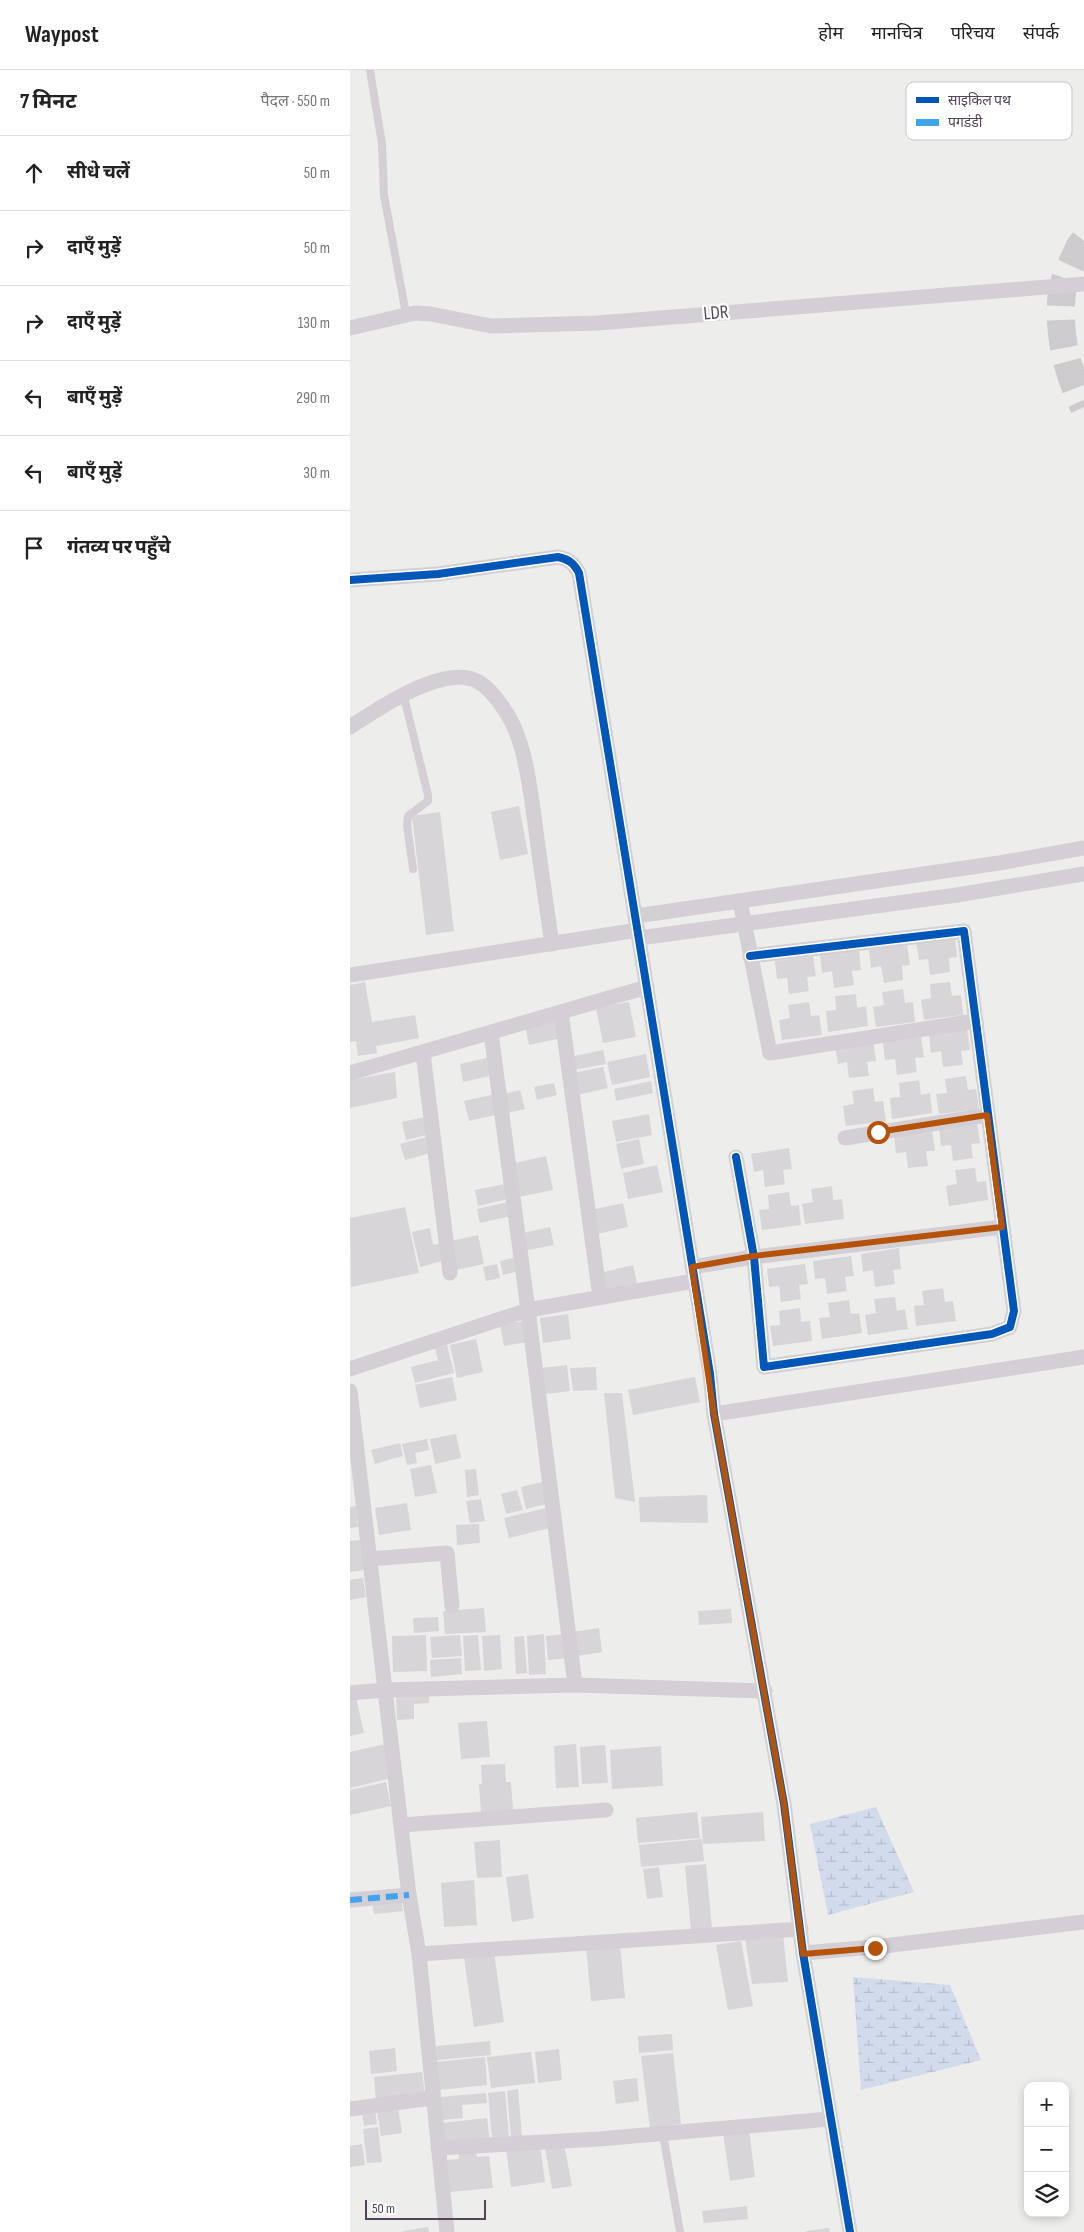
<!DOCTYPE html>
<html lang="hi">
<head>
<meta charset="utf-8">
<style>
  body { margin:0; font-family:"Sofia Sans Condensed","Noto Sans Devanagari",sans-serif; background:#f6f6f6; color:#222 }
  .controls { position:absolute; right:15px; bottom:15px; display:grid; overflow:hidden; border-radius:10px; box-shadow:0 2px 8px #0003 }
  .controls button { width:45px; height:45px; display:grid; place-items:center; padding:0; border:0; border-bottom:1px solid #e0e0e0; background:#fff; color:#222; font:25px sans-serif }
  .scale { position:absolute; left:15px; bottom:12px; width:121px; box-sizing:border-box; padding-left:5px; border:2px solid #524557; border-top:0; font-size:14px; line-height:18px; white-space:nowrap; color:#524557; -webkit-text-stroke:4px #fff; paint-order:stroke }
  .stop { position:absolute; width:15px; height:15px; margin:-11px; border:4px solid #b45309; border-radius:50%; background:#fff }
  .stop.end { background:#b45309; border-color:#fff; box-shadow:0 1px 5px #0008 }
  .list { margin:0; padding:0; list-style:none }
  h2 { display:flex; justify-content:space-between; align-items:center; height:65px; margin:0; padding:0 20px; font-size:21px }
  h2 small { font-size:16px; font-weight:400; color:#767676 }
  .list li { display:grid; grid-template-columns:32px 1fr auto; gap:15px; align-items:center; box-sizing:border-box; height:75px; padding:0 20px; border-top:1px solid #e0e0e0 }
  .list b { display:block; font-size:19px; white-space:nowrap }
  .list em { font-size:16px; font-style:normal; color:#767676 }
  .icon { flex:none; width:28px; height:28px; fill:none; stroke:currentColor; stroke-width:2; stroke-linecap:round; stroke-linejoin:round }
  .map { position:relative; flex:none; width:734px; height:2162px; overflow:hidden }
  header { display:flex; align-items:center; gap:30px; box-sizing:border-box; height:70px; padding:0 25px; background:#fff; border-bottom:1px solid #e0e0e0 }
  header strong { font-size:24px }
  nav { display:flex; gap:28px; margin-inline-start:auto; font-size:18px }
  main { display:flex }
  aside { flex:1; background:#fff }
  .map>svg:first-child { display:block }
  .wetland { fill:url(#wetland-marsh) }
  .building { fill:#d7d5d8 }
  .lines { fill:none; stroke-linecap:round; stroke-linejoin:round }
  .highway-tunnel { stroke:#cecbce; stroke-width:28; stroke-dasharray:28 14; stroke-linecap:butt }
  .lane { stroke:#d3cfd4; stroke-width:8 }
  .street { stroke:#d3cfd4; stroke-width:15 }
  .quiet { stroke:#40a4ed; stroke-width:6; stroke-dasharray:12 6; stroke-linecap:butt }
  .cycleway-casing { stroke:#fff; stroke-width:11 }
  .cycleway { stroke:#0057b8; stroke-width:8 }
  .route { stroke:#b45309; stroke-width:6 }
  .labels { text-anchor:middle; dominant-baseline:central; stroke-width:4.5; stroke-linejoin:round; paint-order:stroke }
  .street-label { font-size:19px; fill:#524557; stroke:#fff }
  .key { fill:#fff; stroke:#cbc7cd; stroke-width:1 }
  .key-label { font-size:14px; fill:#524557 }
</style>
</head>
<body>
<header>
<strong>Waypost</strong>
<nav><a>होम</a><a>मानचित्र</a><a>परिचय</a><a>संपर्क</a></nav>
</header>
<main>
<aside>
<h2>7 मिनट<small>पैदल · 550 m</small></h2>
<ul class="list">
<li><svg class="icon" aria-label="ahead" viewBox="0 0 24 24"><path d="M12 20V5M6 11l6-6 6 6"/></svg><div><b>सीधे चलें</b></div><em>50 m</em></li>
<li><svg class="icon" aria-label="right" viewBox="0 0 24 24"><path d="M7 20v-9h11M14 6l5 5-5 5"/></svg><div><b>दाएँ मुड़ें</b></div><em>50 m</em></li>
<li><svg class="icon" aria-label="right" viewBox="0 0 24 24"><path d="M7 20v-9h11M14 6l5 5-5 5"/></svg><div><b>दाएँ मुड़ें</b></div><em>130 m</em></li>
<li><svg class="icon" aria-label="left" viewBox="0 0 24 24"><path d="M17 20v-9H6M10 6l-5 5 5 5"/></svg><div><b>बाएँ मुड़ें</b></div><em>290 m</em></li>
<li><svg class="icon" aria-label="left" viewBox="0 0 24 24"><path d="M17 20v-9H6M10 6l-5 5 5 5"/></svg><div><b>बाएँ मुड़ें</b></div><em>30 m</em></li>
<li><svg class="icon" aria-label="arrive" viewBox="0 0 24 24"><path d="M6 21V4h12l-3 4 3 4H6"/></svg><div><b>गंतव्य पर पहुँचे</b></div></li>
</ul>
</aside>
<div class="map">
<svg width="734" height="2162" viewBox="0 0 734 2162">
  <defs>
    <pattern id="wetland-marsh" width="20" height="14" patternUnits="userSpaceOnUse" patternTransform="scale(1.25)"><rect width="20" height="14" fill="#d2dbeb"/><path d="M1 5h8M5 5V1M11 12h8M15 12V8" fill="none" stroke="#b6bdcc"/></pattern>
  </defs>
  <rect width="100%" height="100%" fill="#ededec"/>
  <g class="wetland">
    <path d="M 526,1737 L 564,1822 L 478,1845 L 460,1754 Z"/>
    <path d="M 503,1907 L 600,1915 L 631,1990 L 511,2020 Z"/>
  </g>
  <g class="building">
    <path d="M 169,736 L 178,784 L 150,790 L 141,742 Z"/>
    <path d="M 90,742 L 104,861 L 76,865 L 62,746 Z"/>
    <path d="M 605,867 L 607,887 L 599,888 L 600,902 L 580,905 L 578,889 L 569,890 L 566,872 Z"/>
    <path d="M 557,874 L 560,895 L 552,896 L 553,910 L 534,913 L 531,896 L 521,898 L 519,880 Z"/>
    <path d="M 509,879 L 511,900 L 502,901 L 504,915 L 484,918 L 482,901 L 472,903 L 470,884 Z"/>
    <path d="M 463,886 L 466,906 L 457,907 L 459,921 L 439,924 L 437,908 L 427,909 L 425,891 Z"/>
    <path d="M 15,912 L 22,952 L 65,945 L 69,968 L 26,976 L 27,983 L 8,986 L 6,971 L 0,972 L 0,915 Z"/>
    <path d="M 600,912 L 602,926 L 611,925 L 613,945 L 574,950 L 571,930 L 581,928 L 580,914 Z"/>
    <path d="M 553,919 L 555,933 L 563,932 L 565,952 L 526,957 L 523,937 L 534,935 L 532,922 Z"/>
    <path d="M 506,924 L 507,938 L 516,936 L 518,956 L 478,962 L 476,941 L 486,940 L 485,926 Z"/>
    <path d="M 279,932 L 286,967 L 253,973 L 246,938 Z"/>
    <path d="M 459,932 L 461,946 L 469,945 L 472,965 L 432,970 L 429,950 L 440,948 L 438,935 Z"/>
    <path d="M 207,949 L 211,968 L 179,975 L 175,955 Z"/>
    <path d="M 617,959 L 620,980 L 611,981 L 613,995 L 593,997 L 591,981 L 581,983 L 579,964 Z"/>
    <path d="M 571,967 L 574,987 L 565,988 L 567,1002 L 547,1005 L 545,989 L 535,990 L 533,972 Z"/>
    <path d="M 523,970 L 526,991 L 517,992 L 519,1006 L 499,1008 L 497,992 L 488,994 L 485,975 Z"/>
    <path d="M 253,980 L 256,994 L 223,1000 L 220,987 Z"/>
    <path d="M 296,984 L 300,1007 L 262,1015 L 257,992 Z"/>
    <path d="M 141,987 L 144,1005 L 113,1012 L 110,994 Z"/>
    <path d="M 253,997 L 258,1018 L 227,1025 L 223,1003 Z"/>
    <path d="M 45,1002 L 47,1028 L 0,1038 L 0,1010 Z"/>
    <path d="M 616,1006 L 618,1020 L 626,1019 L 629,1039 L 589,1044 L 586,1024 L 597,1023 L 595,1009 Z"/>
    <path d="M 569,1010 L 571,1025 L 580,1023 L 582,1043 L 542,1049 L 540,1028 L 550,1027 L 549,1013 Z"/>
    <path d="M 301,1011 L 303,1023 L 266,1031 L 264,1019 Z"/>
    <path d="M 204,1013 L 207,1025 L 187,1030 L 184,1017 Z"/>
    <path d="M 523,1018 L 525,1032 L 533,1031 L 536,1051 L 496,1056 L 493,1036 L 504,1034 L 502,1021 Z"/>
    <path d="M 170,1020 L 175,1039 L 158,1043 L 154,1024 Z"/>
    <path d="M 145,1024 L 149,1044 L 119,1051 L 114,1031 Z"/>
    <path d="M 299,1044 L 302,1065 L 266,1072 L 262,1051 Z"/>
    <path d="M 79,1046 L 81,1064 L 56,1070 L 52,1052 Z"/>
    <path d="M 627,1053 L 630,1073 L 621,1074 L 623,1088 L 603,1091 L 601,1075 L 591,1076 L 589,1058 Z"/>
    <path d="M 582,1060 L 585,1081 L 576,1081 L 578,1096 L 558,1098 L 556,1082 L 546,1083 L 544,1065 Z"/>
    <path d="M 80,1066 L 84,1082 L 55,1090 L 50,1074 Z"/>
    <path d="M 289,1069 L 294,1094 L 271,1099 L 266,1074 Z"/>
    <path d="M 439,1078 L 442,1099 L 433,1100 L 435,1114 L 415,1117 L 413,1100 L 404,1102 L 401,1084 Z"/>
    <path d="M 196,1086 L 203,1120 L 168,1127 L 161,1094 Z"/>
    <path d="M 307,1095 L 313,1122 L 278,1129 L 273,1103 Z"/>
    <path d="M 625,1098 L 627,1112 L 636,1111 L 638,1130 L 599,1136 L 596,1116 L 607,1114 L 605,1100 Z"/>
    <path d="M 155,1114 L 158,1129 L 128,1136 L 125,1120 Z"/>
    <path d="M 482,1116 L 483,1130 L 492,1129 L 494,1149 L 455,1154 L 452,1134 L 463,1132 L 461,1119 Z"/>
    <path d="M 439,1122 L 441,1136 L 449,1135 L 451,1155 L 412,1160 L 409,1140 L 419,1139 L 418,1125 Z"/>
    <path d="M 158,1132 L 161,1146 L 130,1153 L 127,1139 Z"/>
    <path d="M 273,1133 L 278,1157 L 247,1164 L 242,1140 Z"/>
    <path d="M 55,1137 L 69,1203 L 1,1217 L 0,1148 Z"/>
    <path d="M 200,1157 L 204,1175 L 173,1181 L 169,1164 Z"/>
    <path d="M 80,1158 L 83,1175 L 93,1173 L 96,1190 L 70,1197 L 62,1162 Z"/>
    <path d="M 128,1165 L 134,1194 L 106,1200 L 101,1171 Z"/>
    <path d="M 549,1178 L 551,1199 L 543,1200 L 545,1214 L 525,1217 L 523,1200 L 513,1202 L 511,1184 Z"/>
    <path d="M 501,1186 L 504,1206 L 495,1207 L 497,1221 L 477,1224 L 475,1208 L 465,1209 L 463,1191 Z"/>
    <path d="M 167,1187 L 170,1201 L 153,1205 L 150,1191 Z"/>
    <path d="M 147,1194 L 150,1208 L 136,1211 L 133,1197 Z"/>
    <path d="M 455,1194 L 458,1214 L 449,1215 L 451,1229 L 431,1232 L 429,1216 L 419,1217 L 417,1199 Z"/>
    <path d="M 283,1195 L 287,1213 L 253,1222 L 249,1203 Z"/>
    <path d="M 593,1218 L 595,1232 L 603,1231 L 606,1251 L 566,1256 L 564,1236 L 574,1235 L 572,1221 Z"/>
    <path d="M 545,1227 L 547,1241 L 555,1239 L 558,1259 L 518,1265 L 515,1245 L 526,1243 L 524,1229 Z"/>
    <path d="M 499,1230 L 501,1244 L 509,1243 L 512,1263 L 472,1269 L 469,1248 L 480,1247 L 478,1233 Z"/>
    <path d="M 450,1238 L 451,1252 L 460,1251 L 462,1271 L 423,1276 L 420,1256 L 430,1255 L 429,1241 Z"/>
    <path d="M 218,1244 L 221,1269 L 193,1273 L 190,1248 Z"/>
    <path d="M 173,1251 L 177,1272 L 154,1276 L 150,1255 Z"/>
    <path d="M 126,1269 L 133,1302 L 107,1308 L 100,1275 Z"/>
    <path d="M 97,1275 L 104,1303 L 65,1313 L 61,1297 L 88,1290 L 85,1278 Z"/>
    <path d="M 217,1295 L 220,1321 L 195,1324 L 192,1298 Z"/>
    <path d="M 246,1297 L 247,1320 L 223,1321 L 220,1298 Z"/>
    <path d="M 102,1307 L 107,1330 L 70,1338 L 65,1315 Z"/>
    <path d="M 345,1307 L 350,1332 L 283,1345 L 278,1320 Z"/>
    <path d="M 254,1323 L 272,1323 L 285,1432 L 265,1428 Z"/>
    <path d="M 106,1364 L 111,1388 L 85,1394 L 80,1369 Z"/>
    <path d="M 77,1369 L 79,1380 L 65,1383 L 67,1393 L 57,1395 L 52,1374 Z"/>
    <path d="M 50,1373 L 53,1386 L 25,1394 L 21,1380 Z"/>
    <path d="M 81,1395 L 87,1423 L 65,1427 L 60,1399 Z"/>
    <path d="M 126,1399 L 129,1425 L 117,1427 L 115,1400 Z"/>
    <path d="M 192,1412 L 197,1434 L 176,1439 L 171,1417 Z"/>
    <path d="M 167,1420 L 173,1440 L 156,1444 L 151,1424 Z"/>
    <path d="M 357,1425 L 358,1453 L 290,1452 L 289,1427 Z"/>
    <path d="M 131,1429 L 135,1451 L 120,1453 L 116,1431 Z"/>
    <path d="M 57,1433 L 61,1460 L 29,1465 L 25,1438 Z"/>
    <path d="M 6,1436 L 8,1457 L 0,1458 L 0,1437 Z"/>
    <path d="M 200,1437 L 204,1457 L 159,1468 L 154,1448 Z"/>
    <path d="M 129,1454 L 130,1473 L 107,1475 L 106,1455 Z"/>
    <path d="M 10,1470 L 14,1500 L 0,1502 L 0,1471 Z"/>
    <path d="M 13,1508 L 16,1527 L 0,1530 L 0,1510 Z"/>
    <path d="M 134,1538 L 136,1562 L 95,1564 L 93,1541 Z"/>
    <path d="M 381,1539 L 382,1553 L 349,1555 L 348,1541 Z"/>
    <path d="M 88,1547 L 89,1561 L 64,1563 L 63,1548 Z"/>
    <path d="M 249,1558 L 252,1582 L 227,1586 L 223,1562 Z"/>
    <path d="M 194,1564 L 196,1604 L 179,1605 L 177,1566 Z"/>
    <path d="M 216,1564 L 218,1588 L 198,1590 L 196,1566 Z"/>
    <path d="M 76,1565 L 77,1601 L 43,1602 L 42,1566 Z"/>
    <path d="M 110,1565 L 112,1586 L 82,1588 L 80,1567 Z"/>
    <path d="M 128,1565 L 131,1600 L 115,1601 L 113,1566 Z"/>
    <path d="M 150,1565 L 152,1599 L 134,1601 L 132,1566 Z"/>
    <path d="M 174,1566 L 177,1603 L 166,1604 L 164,1567 Z"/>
    <path d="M 111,1588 L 112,1604 L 81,1607 L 80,1590 Z"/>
    <path d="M 79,1619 L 79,1633 L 64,1634 L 64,1649 L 47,1650 L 46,1620 Z"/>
    <path d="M 6,1627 L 14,1663 L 0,1666 L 0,1628 Z"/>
    <path d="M 137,1651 L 140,1687 L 111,1689 L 108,1653 Z"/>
    <path d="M 35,1674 L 38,1709 L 0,1718 L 0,1682 Z"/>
    <path d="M 226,1674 L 229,1717 L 206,1718 L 204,1676 Z"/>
    <path d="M 255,1675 L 258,1713 L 232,1714 L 230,1677 Z"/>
    <path d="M 311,1676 L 313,1716 L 262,1719 L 260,1680 Z"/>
    <path d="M 155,1694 L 156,1712 L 161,1712 L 163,1740 L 131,1743 L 129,1714 L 132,1714 L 131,1695 Z"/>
    <path d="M 36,1712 L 41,1736 L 0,1745 L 0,1720 Z"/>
    <path d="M 347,1742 L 350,1768 L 288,1773 L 286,1748 Z"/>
    <path d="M 413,1742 L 415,1771 L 353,1774 L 351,1747 Z"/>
    <path d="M 352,1769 L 354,1791 L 291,1797 L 289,1775 Z"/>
    <path d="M 150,1770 L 152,1807 L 127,1808 L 124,1772 Z"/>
    <path d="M 356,1794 L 362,1859 L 341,1861 L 335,1796 Z"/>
    <path d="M 309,1797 L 313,1827 L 297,1829 L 293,1799 Z"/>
    <path d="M 178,1804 L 184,1848 L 162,1852 L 156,1807 Z"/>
    <path d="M 124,1810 L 127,1855 L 94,1857 L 91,1813 Z"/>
    <path d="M 51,1829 L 53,1841 L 24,1844 L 22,1832 Z"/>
    <path d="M 433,1864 L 438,1912 L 402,1914 L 395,1868 Z"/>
    <path d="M 391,1871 L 403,1936 L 378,1940 L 366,1875 Z"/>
    <path d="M 270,1874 L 275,1928 L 241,1931 L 236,1877 Z"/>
    <path d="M 144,1883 L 154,1952 L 124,1957 L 114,1888 Z"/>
    <path d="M 322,1964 L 323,1980 L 289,1983 L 288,1966 Z"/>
    <path d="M 140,1971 L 141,1985 L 87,1990 L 86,1976 Z"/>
    <path d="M 45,1978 L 47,2001 L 21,2004 L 19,1981 Z"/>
    <path d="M 209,1979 L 212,2010 L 188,2013 L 185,1982 Z"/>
    <path d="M 181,1982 L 185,2013 L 141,2018 L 137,1987 Z"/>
    <path d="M 323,1983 L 331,2054 L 300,2058 L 291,1986 Z"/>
    <path d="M 135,1987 L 137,2015 L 89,2020 L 86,1992 Z"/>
    <path d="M 72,2002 L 75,2026 L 26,2032 L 24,2007 Z"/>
    <path d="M 287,2008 L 289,2031 L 266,2034 L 263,2011 Z"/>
    <path d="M 168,2019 L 172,2066 L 161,2067 L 157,2021 Z"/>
    <path d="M 155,2021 L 159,2067 L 142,2069 L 138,2023 Z"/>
    <path d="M 136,2023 L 137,2033 L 112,2035 L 113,2048 L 92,2050 L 90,2027 Z"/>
    <path d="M 48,2037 L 52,2063 L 31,2066 L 27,2041 Z"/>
    <path d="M 25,2040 L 27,2054 L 14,2056 L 12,2042 Z"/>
    <path d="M 137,2048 L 140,2071 L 94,2075 L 92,2053 Z"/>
    <path d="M 28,2057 L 32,2092 L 17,2093 L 13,2059 Z"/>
    <path d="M 399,2059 L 405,2107 L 380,2111 L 373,2063 Z"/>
    <path d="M 12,2074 L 15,2095 L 0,2097 L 0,2076 Z"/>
    <path d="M 190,2074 L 195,2112 L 161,2117 L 156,2078 Z"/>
    <path d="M 214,2074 L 222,2116 L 202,2119 L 195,2078 Z"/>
    <path d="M 126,2081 L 127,2087 L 139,2086 L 143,2118 L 100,2122 L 97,2090 L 109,2089 L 108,2083 Z"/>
    <path d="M 397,2136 L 398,2149 L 354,2153 L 352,2141 Z"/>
    <path d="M 78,2157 L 79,2162 L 54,2162 L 54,2161 Z"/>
    <path d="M 479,2158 L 480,2162 L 456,2162 L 456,2161 Z"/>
  </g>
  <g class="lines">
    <path class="highway-tunnel" d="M 734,171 L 730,176 C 724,190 714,207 712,222 C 707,263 717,301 734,337"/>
    <g class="lane">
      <path d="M 20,0 L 32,74 L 34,125 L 56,244"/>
      <path d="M 53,623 L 78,725 L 78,731 L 58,746 L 57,755 L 63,799"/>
      <path d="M 313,2064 L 330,2162"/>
    </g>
    <g class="street">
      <path d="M 0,258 L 65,243 L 81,244 L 141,256 L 248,253 L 734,214"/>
      <path d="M 0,510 L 88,504 L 208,487 C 218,489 224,493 229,503 L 360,1304 L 364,1344 L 434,1734 L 453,1883 L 500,2162"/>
      <path d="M 0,657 C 29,638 82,602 118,608 C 140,611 163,650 169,670 C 178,696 181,726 185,753 C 190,793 196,833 202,874"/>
      <path d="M 390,831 L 420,983 L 625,951"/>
      <path d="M 286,846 L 649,793 L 734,778"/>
      <path d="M 289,868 L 607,825 L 734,804"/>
      <path d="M 0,905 L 288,860"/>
      <path d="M 211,942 L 250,1227"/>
      <path d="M 141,963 L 178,1240 L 225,1615"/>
      <path d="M 73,983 L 100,1203"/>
      <path d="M 0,1003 L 297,917"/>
      <path d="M 495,1068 L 637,1045"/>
      <path d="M 386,1087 L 404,1187 L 414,1297 L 642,1264 L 660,1257 L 664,1241 L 614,861 L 400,886"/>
      <path d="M 342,1197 L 404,1187 L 652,1157"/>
      <path d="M 0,1299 L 178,1240 L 344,1211"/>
      <path d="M 0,1321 L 59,1825 L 69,1884 L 97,2162"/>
      <path d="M 364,1344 L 734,1287"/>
      <path d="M 19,1489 L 97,1483 L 102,1536"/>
      <path d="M 0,1623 L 35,1620 L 225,1615 L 415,1621"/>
      <path d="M 51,1755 L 256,1740"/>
      <path d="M 0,1830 L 59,1825"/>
      <path d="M 453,1883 L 525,1877 L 734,1852"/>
      <path d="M 69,1884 L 451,1859"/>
      <path d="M 0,2039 L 82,2028"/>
      <path d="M 88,2078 L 249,2069 L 480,2049"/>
    </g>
    <path class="quiet" d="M 0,1830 L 59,1825"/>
    <defs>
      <g id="cycleway">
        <path d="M 0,510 L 88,504 L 208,487 C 218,489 224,493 229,503 L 360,1304 L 364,1344 L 434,1734 L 453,1883 L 500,2162"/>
        <path d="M 386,1087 L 404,1187 L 414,1297 L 642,1264 L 660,1257 L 664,1241 L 614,861 L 400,886"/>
      </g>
    </defs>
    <use href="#cycleway" class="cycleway-casing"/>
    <use href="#cycleway" class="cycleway"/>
  </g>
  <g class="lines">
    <path class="route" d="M 525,1878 L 453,1884 L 434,1734 L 364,1344 L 342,1197 L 404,1186 L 652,1157 L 637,1045 L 528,1062"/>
  </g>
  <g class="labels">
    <g class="street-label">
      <text transform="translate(366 243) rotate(-5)">LDR</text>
    </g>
  </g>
  <rect x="556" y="12" width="166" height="58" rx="8" class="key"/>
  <rect x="566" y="27" width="23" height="6" fill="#0057b8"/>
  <rect x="566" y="49" width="23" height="7" fill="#40a4ed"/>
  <g class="key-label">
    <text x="598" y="35">साइकिल पथ</text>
    <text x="598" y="57">पगडंडी</text>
  </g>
</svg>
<div class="controls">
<button>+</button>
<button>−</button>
<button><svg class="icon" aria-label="layers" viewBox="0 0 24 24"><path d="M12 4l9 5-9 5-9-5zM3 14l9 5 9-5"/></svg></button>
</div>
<div class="scale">50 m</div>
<div class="stop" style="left:528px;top:1062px"></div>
<div class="stop end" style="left:525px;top:1878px"></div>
</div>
</main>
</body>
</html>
